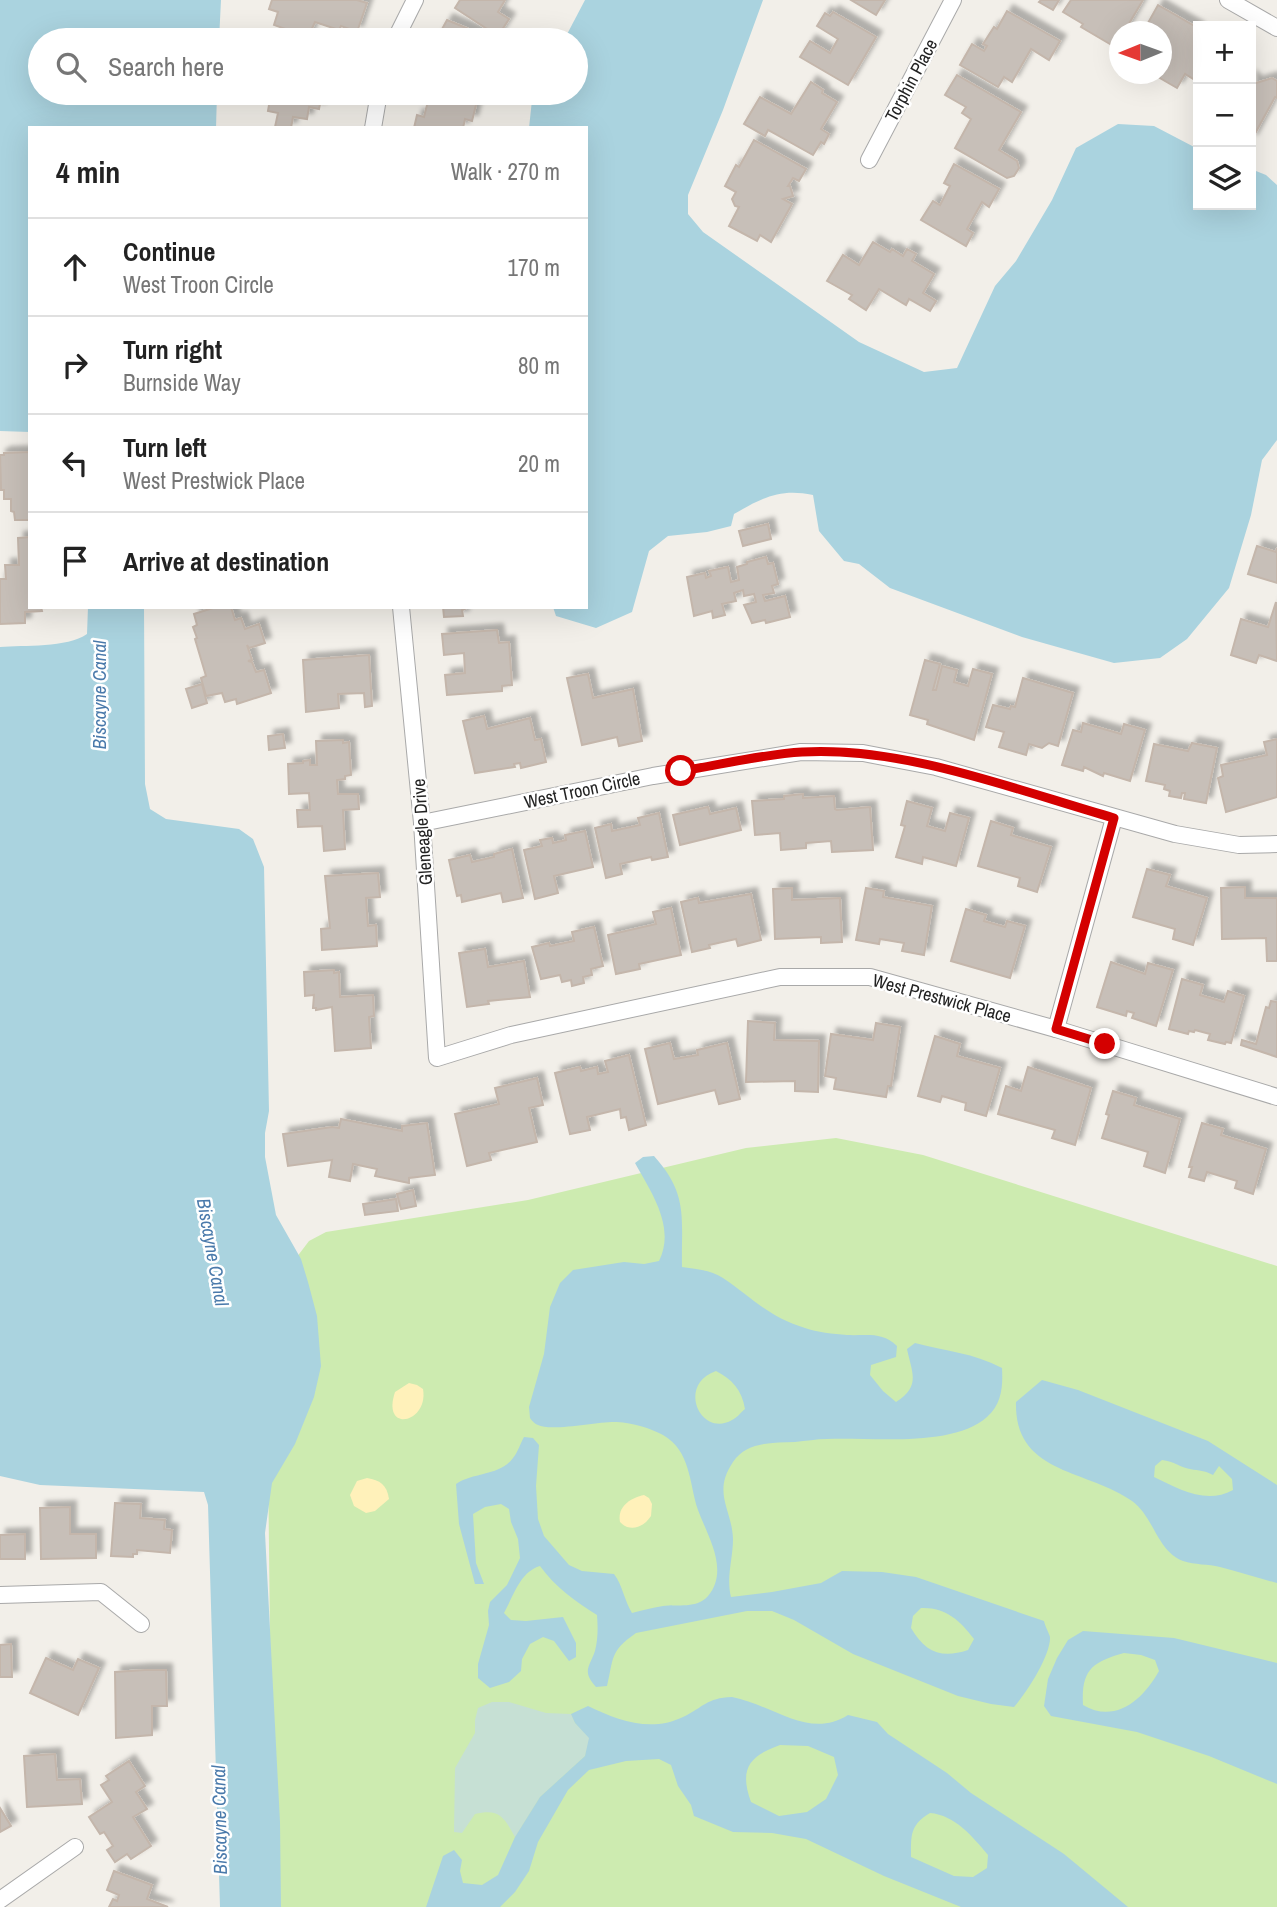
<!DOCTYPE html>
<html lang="en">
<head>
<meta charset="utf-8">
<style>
  body { margin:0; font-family:"Archivo Narrow",sans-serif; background:#f2f2f2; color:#222 }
  .controls { position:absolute; right:21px; top:21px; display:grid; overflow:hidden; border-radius:0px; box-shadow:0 7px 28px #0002 }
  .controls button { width:63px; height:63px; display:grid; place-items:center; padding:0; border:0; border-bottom:2px solid #e0e0e0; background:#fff; color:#222; font:35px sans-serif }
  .compass { position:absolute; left:1109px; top:21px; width:63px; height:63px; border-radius:50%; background:#fff; box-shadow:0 7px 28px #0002; rotate:269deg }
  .stop { position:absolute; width:21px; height:21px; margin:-16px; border:5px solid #d40000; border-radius:50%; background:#fff }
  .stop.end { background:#d40000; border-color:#fff; box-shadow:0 2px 7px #0008 }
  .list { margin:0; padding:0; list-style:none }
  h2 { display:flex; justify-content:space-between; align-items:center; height:91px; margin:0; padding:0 28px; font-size:30px }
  h2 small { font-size:23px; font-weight:400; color:#767676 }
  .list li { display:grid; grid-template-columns:46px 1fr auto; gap:21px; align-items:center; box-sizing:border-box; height:98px; padding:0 28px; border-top:2px solid #e0e0e0 }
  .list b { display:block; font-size:26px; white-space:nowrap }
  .list p { margin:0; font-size:23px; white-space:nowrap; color:#767676 }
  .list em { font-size:23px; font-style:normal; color:#767676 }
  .icon { flex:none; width:38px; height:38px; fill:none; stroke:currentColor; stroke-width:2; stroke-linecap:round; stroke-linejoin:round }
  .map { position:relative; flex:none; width:1277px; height:1907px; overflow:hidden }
  .search { position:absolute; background:#fff; box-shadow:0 7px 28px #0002; left:28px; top:28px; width:560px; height:77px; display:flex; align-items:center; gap:18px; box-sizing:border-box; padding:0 24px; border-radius:38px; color:#767676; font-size:26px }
  .panel { position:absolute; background:#fff; box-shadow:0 7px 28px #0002; left:28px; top:126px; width:560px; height:483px; border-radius:0px }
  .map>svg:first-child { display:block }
  .grass { fill:#cdebb0 }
  .wetland { fill:#c6e0d4 }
  .sand { fill:#fff1ba }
  .water { fill:#aad3df; fill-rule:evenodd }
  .building { fill:#c7bfb8; stroke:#c4b6ab; stroke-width:2; filter:url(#shadow) }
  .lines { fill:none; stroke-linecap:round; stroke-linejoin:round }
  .minor-casing { stroke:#a9a9a9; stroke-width:18 }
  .minor { stroke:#fff; stroke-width:16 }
  .route { stroke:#d40000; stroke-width:9 }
  .labels { text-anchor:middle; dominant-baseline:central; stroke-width:5; stroke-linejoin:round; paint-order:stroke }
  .street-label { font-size:18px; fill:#222; stroke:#fff }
  .water-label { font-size:19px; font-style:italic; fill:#4a7aab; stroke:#fff }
</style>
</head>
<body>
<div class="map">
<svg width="1277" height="1907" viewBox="0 0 1277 1907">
  <defs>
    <filter id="shadow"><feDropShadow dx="6" dy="-6" stdDeviation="2" flood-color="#0004"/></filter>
  </defs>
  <rect width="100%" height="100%" fill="#f2efe9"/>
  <path class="grass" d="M 836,1138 L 923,1155 L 1277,1266 L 1277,1907 L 273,1907 L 268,1458 L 287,1270 L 309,1241 L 326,1232 L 528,1200 L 746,1148 Z"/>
  <path class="wetland" d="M 492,1702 L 509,1702 L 546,1713 L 571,1714 L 575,1723 L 590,1738 L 585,1756 L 540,1797 L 515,1837 C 504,1817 499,1808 475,1814 L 462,1833 L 454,1832 L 455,1768 L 475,1733 L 475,1720 L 478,1708 Z"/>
  <g class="sand">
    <path d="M 409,1383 L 417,1385 L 423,1389 C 429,1423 381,1434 395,1392 Z"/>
    <path d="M 367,1478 C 380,1480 387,1485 389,1499 L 375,1511 L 366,1513 L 354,1506 L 350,1495 L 357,1481 Z"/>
    <path d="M 644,1495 L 649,1498 L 652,1504 L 651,1516 C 644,1527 630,1533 620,1522 C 617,1507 630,1498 644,1495 Z"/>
  </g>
  <g class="water">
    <path d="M 0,0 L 221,0 L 219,40 L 40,40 L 40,93 L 217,93 L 216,128 L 30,128 L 30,432 L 0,431 Z"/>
    <path d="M 585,0 L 763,0 L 723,110 L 688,195 L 688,214 L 703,232 L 859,342 L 924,372 L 957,368 L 995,286 L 1016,261 L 1052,200 L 1076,148 L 1118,124 L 1154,126 L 1198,149 L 1198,205 L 1251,205 L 1251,169 L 1266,175 L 1277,185 L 1277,440 L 1262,460 L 1251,515 L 1229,588 L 1187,639 L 1160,658 L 1114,663 L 1022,637 L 890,588 L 859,564 L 844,561 L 819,531 L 813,495 C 780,488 762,498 734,514 L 731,526 L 707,532 L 668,536 L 649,551 L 632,612 L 596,628 L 556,616 L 553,607 L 586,607 L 586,128 L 529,128 L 532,100 L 536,93 L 576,93 L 576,40 L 564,40 Z"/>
    <path d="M 88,607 L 144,607 L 145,784 L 150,809 L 166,819 L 239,829 L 253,839 L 264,867 L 269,1111 L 265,1133 L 265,1157 L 276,1215 L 301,1259 L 308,1282 L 317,1316 L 321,1366 L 314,1397 L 295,1444 L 272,1483 L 265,1533 L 280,1822 L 281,1907 L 220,1907 L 208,1505 L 204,1492 L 40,1485 L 0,1476 L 0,647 C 24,645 67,648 87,634 Z"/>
    <path d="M 654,1156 C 689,1195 681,1218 682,1267 C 696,1269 711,1270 723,1278 C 753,1298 768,1317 805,1328 C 817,1332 833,1334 847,1335 C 866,1336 882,1331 897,1346 L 896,1357 L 871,1365 L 870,1375 L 883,1391 L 896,1402 C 921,1386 912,1373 907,1349 L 915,1343 C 945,1351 974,1353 1002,1368 C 1003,1386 1002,1404 987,1417 C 952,1448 872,1437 827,1439 C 816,1439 806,1441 795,1442 C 773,1443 747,1441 733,1462 C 712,1493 732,1509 733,1539 C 733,1559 726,1577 731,1597 L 772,1592 L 821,1583 L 842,1571 L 882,1572 L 916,1577 L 1044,1621 C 1045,1626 1049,1633 1050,1637 C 1051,1655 1026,1694 1014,1707 L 991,1704 L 958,1696 L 853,1654 L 794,1620 L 772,1611 L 747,1611 L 636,1633 C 609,1652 614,1658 607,1686 L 596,1687 C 582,1671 589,1668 595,1651 C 598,1639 598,1628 597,1615 C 576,1602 555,1587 540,1566 C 520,1572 514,1595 504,1613 L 511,1620 L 526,1621 L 563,1617 L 576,1643 L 576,1657 L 569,1661 L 554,1641 L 543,1637 L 530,1644 L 522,1659 L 521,1671 L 509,1682 L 490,1688 L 478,1678 L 478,1664 L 489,1625 L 488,1611 L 490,1602 L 507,1585 L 520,1558 L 518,1539 L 511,1522 L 509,1509 L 501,1504 L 485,1507 L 473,1514 L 476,1563 L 484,1584 L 475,1584 L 459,1524 L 456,1484 C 474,1472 500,1476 513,1458 C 518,1452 520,1444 524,1437 L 533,1438 L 539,1445 L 536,1486 L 538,1519 L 544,1536 L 569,1565 L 582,1571 L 614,1574 C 623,1586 624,1600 632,1613 C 642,1610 652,1608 663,1606 C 678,1604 697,1609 708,1596 C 730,1570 707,1535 698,1510 C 689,1483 691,1451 663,1435 C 650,1428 633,1423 617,1422 C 599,1421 551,1432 538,1425 C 535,1424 532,1421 530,1418 L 529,1407 L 544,1354 L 550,1307 L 560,1283 L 573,1270 L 624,1262 L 644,1264 L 659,1261 C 676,1227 651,1192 635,1163 L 643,1157 ZM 716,1371 C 732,1379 742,1390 745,1409 C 741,1412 737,1418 732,1420 C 701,1438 676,1385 716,1371 ZM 921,1608 C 945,1607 960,1620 974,1639 L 968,1650 C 941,1659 925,1652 911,1628 L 913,1616 Z"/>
    <path d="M 1042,1380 L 1078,1390 L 1208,1441 L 1277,1485 L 1277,1583 C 1258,1578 1239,1572 1220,1567 C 1208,1564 1195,1565 1183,1561 C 1157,1551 1154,1517 1132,1501 C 1088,1469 1014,1475 1016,1402 ZM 1162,1460 C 1174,1461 1181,1468 1190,1469 C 1200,1471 1204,1470 1213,1475 L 1219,1466 L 1232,1479 L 1233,1490 C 1206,1505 1179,1489 1154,1477 L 1155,1466 Z"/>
    <path d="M 1083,1631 L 1174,1638 L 1277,1663 L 1277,1784 L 1209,1756 L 1137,1732 L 1051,1716 L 1044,1706 L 1048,1679 L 1057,1658 L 1068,1640 ZM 1124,1653 L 1141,1655 L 1155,1660 L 1159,1671 C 1143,1700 1115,1724 1083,1705 C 1081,1670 1092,1662 1124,1653 Z"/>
    <path d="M 732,1697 C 774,1705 809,1740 848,1715 L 877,1722 L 888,1734 L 947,1773 L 971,1793 L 1064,1854 L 1128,1907 L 961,1907 L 884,1876 L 806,1839 L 772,1833 L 733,1832 L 694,1816 L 691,1805 L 678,1786 L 671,1765 L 659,1759 L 626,1761 L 589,1770 L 568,1790 L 538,1842 L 529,1871 L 515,1892 L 500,1907 L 426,1907 L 443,1856 L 454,1850 L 462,1860 L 460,1871 L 463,1883 L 482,1885 L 498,1875 L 515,1837 L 540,1797 L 585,1756 L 589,1738 L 575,1723 L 571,1714 L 588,1706 C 617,1720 650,1733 683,1717 C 704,1707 706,1698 732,1697 ZM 780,1745 L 808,1746 L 834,1757 L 838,1775 L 826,1799 L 807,1812 L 779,1816 L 751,1802 C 739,1769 749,1756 780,1745 ZM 930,1813 C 955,1815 973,1837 988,1855 L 987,1868 L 973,1877 L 954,1876 L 911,1857 C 911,1835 910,1825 930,1813 Z"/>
  </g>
  <g class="building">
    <path d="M 272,0 L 357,0 L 367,3 L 357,32 L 341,26 L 339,30 L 315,22 L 308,37 L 274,25 L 278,12 L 269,9 Z"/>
    <path d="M 460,0 L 505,0 L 498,12 L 509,19 L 498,36 L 455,8 Z"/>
    <path d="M 851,0 L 885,0 L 876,15 Z"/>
    <path d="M 1041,0 L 1059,0 L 1053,10 L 1039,2 Z"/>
    <path d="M 1071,0 L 1143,0 L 1124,32 L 1120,32 L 1120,40 L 1115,47 L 1081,27 L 1083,24 L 1063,12 Z"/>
    <path d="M 1158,5 L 1198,28 L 1198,82 L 1185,74 L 1177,88 L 1153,74 L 1162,74 L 1162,32 L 1143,32 Z"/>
    <path d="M 1007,11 L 1060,41 L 1049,60 L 1031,49 L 1012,82 L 1004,77 L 998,87 L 960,65 L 972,44 L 984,51 L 987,46 L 983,44 L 994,27 L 997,29 Z"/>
    <path d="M 833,12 L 876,37 L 848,85 L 800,57 L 810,41 L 830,53 L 838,39 L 817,26 L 825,13 L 830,16 Z"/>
    <path d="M 447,20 L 493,39 L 492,40 L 436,40 Z"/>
    <path d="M 957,75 L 1021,112 L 999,150 L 1017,161 L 1019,168 L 1014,176 L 1007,178 L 955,148 L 971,119 L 962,113 L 966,107 L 945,95 Z"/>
    <path d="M 1251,77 L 1256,83 L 1272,78 L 1277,81 L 1277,98 L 1275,97 L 1251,141 Z"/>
    <path d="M 811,82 L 823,90 L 822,93 L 837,102 L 821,129 L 829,134 L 824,144 L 821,142 L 813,155 L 768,130 L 765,136 L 744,124 L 760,97 L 791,114 Z"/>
    <path d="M 271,93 L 322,94 L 319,109 L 309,107 L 307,119 L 293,117 L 291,128 L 275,127 L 278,113 L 268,111 Z"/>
    <path d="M 430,93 L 448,93 L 477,101 L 472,121 L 465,119 L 463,128 L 414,128 L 417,115 L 424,117 Z"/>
    <path d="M 754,140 L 806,169 L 799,181 L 793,178 L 788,186 L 790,186 L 793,196 L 783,199 L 792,204 L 771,242 L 760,235 L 757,241 L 729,226 L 739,207 L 735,206 L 732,199 L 736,192 L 725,186 L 736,165 L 739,167 Z"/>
    <path d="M 954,164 L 999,189 L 989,207 L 982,202 L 967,229 L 973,233 L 966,246 L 921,220 L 933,201 L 940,205 L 950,186 L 944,183 Z"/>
    <path d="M 873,242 L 890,252 L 892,249 L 903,256 L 907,249 L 916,254 L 912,261 L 934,274 L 923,293 L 936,301 L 930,311 L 909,299 L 906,305 L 879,289 L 866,310 L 849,299 L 852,295 L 827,281 L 843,255 L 859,265 Z"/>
    <path d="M 30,452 L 30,520 L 15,520 L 14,512 L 11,511 L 11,499 L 4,499 L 4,490 L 1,490 L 0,455 L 4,455 L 4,453 Z"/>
    <path d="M 768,524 L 771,539 L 743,546 L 739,531 Z"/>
    <path d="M 30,537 L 30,607 L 41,607 L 42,611 L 25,612 L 25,623 L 0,624 L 0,579 L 6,579 L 5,565 L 19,565 L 18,538 Z"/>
    <path d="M 1257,546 L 1276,552 L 1277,548 L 1277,583 L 1248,574 Z"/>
    <path d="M 766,557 L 768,564 L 773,563 L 778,584 L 772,586 L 774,593 L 763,595 L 765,601 L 785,596 L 790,617 L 766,623 L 765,620 L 752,623 L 744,605 L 756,602 L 754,594 L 744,596 L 743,590 L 734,593 L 736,601 L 722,604 L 725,615 L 713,618 L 712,611 L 694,616 L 687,577 L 705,573 L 706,578 L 711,576 L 709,571 L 728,567 L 731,582 L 739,580 L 737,567 L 747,564 L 747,562 Z"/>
    <path d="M 1276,602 L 1277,661 L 1259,655 L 1256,663 L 1231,655 L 1241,619 L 1268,627 Z"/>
    <path d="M 216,607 L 231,607 L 235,620 L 241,618 L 245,629 L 259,624 L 265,643 L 249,648 L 247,645 L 252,660 L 248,661 L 252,662 L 256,672 L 264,670 L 271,693 L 237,704 L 236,699 L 225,702 L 222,693 L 206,696 L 201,678 L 206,676 L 195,639 L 197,638 L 193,627 L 197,625 L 194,614 Z"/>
    <path d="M 443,607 L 469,607 L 462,610 L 463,616 L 444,617 Z"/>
    <path d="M 497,630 L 499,643 L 509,642 L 512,685 L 502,686 L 502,691 L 447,695 L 445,675 L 465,673 L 464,653 L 444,655 L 442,634 Z"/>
    <path d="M 369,655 L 372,706 L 365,707 L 364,693 L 338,694 L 339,708 L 306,712 L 303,660 Z"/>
    <path d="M 925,660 L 940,664 L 933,690 L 936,690 L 942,666 L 957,670 L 954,682 L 968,686 L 973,669 L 992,674 L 974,740 L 927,724 L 928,720 L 910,715 Z"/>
    <path d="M 588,674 L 593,698 L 633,689 L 642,741 L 619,746 L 617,737 L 582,745 L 567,678 Z"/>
    <path d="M 1023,678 L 1073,693 L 1058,746 L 1049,743 L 1042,748 L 1029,744 L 1026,755 L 999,747 L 1004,732 L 986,727 L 993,705 L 1010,709 L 1011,706 L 1015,707 Z"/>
    <path d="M 202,684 L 207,703 L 192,708 L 186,689 Z"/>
    <path d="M 484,716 L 487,729 L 530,718 L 535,740 L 541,739 L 546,762 L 521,768 L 520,763 L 514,764 L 515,767 L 475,773 L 463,721 Z"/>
    <path d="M 1083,723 L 1121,734 L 1124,724 L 1145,730 L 1130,781 L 1104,773 L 1103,776 L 1084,767 L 1083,771 L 1062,765 L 1073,730 L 1081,732 Z"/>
    <path d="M 283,734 L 285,748 L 269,750 L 268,736 Z"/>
    <path d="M 1277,739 L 1277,797 L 1226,812 L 1218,778 L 1223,776 L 1221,765 L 1267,755 L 1264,742 Z"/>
    <path d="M 343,740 L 343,743 L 349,742 L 351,775 L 345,776 L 345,779 L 337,780 L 338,794 L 358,794 L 359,809 L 343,810 L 345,849 L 324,851 L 322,826 L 298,827 L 297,810 L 310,810 L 309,793 L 289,794 L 288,764 L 303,763 L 303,761 L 310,760 L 310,765 L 317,765 L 316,741 Z"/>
    <path d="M 1192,743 L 1217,748 L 1206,803 L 1184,799 L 1185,793 L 1182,793 L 1181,798 L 1169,796 L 1170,791 L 1164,789 L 1165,785 L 1146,781 L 1154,744 L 1188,751 Z"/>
    <path d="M 803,794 L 803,798 L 834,796 L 835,809 L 837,810 L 870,807 L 873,850 L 832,852 L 831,841 L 806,843 L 806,848 L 781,850 L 780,833 L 755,835 L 752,801 L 784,799 L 784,796 Z"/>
    <path d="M 907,801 L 932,808 L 927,826 L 945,831 L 950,813 L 969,818 L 956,866 L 923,857 L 922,864 L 896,857 L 905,826 L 901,825 Z"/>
    <path d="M 708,807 L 710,814 L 736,808 L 741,830 L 680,845 L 673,815 Z"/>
    <path d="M 659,813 L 668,857 L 652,860 L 651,857 L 620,864 L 622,874 L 606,878 L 595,828 L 611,824 L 612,831 L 640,825 L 638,818 Z"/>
    <path d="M 991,821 L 1013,828 L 1011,835 L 1051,847 L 1037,892 L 1018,886 L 1020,878 L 978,866 Z"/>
    <path d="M 585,831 L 593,867 L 554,876 L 558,893 L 535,899 L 524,850 L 542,846 L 540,840 L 552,838 L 553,843 L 566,840 L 565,835 Z"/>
    <path d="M 512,849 L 523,898 L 503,902 L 501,893 L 462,902 L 461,895 L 457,896 L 449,860 L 470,855 L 472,862 L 494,857 L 494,854 Z"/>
    <path d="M 1147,869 L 1170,875 L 1166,886 L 1207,898 L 1193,945 L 1173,939 L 1175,929 L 1133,917 Z"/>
    <path d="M 378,873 L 380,897 L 366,898 L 368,926 L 376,925 L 377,946 L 322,950 L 321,929 L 330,928 L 325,876 Z"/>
    <path d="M 1245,887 L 1245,898 L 1277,898 L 1277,961 L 1267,961 L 1266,938 L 1222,939 L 1221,888 Z"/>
    <path d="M 792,888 L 792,900 L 840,898 L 842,942 L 821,943 L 821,937 L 775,939 L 773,889 Z"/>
    <path d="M 866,888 L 884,891 L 883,897 L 932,906 L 924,955 L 902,951 L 904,943 L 880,939 L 879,944 L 856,940 Z"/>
    <path d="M 751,894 L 761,940 L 738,946 L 736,939 L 709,945 L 710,948 L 692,952 L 681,902 L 698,898 L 699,903 Z"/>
    <path d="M 671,908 L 681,955 L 639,964 L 640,969 L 616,974 L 608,935 L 656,924 L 653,912 Z"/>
    <path d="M 966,909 L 986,915 L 984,921 L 1005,927 L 1007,921 L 1025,926 L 1010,978 L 951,961 Z"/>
    <path d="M 594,927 L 603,966 L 591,969 L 592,975 L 583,977 L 584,983 L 572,986 L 571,980 L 562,982 L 560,975 L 541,979 L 532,947 L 549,943 L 550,946 L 574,941 L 572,932 Z"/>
    <path d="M 485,949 L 488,967 L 524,961 L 530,997 L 488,1001 L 489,1004 L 467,1007 L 459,953 Z"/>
    <path d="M 1111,962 L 1145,974 L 1148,963 L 1173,970 L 1156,1026 L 1132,1018 L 1134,1013 L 1127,1011 L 1126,1016 L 1097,1007 Z"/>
    <path d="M 334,970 L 334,973 L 339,972 L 340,997 L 373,995 L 374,1016 L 369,1017 L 371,1048 L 335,1051 L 332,1007 L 316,1010 L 316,1008 L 313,1008 L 314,995 L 305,996 L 304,972 Z"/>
    <path d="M 1182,979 L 1203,985 L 1200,995 L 1224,1002 L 1228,991 L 1244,996 L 1231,1043 L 1226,1042 L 1225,1044 L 1208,1040 L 1210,1034 L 1195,1030 L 1194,1032 L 1189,1031 L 1188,1034 L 1169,1029 Z"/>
    <path d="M 1271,1001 L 1277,1002 L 1277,1057 L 1241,1045 L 1242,1040 L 1256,1044 L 1266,1007 L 1269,1008 Z"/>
    <path d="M 748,1021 L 775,1023 L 774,1040 L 819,1041 L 818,1092 L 795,1091 L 795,1081 L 746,1082 Z"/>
    <path d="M 876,1023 L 900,1027 L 891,1086 L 888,1086 L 886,1097 L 834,1089 L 836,1078 L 825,1076 L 831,1034 L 873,1040 Z"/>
    <path d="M 935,1036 L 960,1044 L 957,1056 L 1000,1068 L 986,1116 L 965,1110 L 966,1103 L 942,1096 L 940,1102 L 918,1096 Z"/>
    <path d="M 670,1043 L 674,1059 L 698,1055 L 697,1050 L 727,1043 L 740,1099 L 719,1104 L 715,1090 L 658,1104 L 645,1049 Z"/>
    <path d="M 629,1055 L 646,1125 L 629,1130 L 626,1117 L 621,1118 L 620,1109 L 587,1117 L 590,1130 L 570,1134 L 555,1073 L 580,1067 L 581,1071 L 597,1067 L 598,1074 L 608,1072 L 605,1061 Z"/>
    <path d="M 1028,1067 L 1091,1088 L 1075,1145 L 1052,1138 L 1055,1130 L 998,1114 L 1006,1086 L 1021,1091 Z"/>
    <path d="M 537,1078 L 543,1105 L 529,1108 L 537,1142 L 489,1153 L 491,1160 L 467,1166 L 455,1114 L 499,1104 L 495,1088 Z"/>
    <path d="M 1113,1091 L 1136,1098 L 1134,1105 L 1180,1119 L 1165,1173 L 1144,1166 L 1148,1152 L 1102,1138 L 1109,1115 L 1106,1114 Z"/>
    <path d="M 341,1119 L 402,1131 L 402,1126 L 427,1123 L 435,1175 L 409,1178 L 409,1183 L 375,1176 L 377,1169 L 353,1164 L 350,1181 L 329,1177 L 332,1160 L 288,1166 L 283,1134 L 332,1127 L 339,1128 Z"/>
    <path d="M 1202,1123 L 1223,1129 L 1221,1135 L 1266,1149 L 1253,1194 L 1235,1188 L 1237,1181 L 1207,1172 L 1204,1181 L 1189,1177 L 1192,1167 L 1189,1167 Z"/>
    <path d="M 413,1190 L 416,1206 L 401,1209 L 397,1194 Z"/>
    <path d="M 396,1199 L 398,1211 L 365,1215 L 363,1204 Z"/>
    <path d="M 115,1503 L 141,1504 L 140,1518 L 165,1520 L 164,1529 L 172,1530 L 170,1553 L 137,1550 L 137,1554 L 133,1554 L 133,1557 L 111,1556 Z"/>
    <path d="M 70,1507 L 70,1534 L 96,1534 L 96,1558 L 41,1559 L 40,1508 Z"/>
    <path d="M 25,1534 L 25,1559 L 0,1559 L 0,1535 Z"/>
    <path d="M 11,1644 L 12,1677 L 0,1677 L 0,1645 Z"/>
    <path d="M 46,1658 L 73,1670 L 78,1659 L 99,1668 L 78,1715 L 30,1693 Z"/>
    <path d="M 145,1670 L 166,1670 L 167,1706 L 152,1706 L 152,1735 L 116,1738 L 115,1672 Z"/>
    <path d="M 55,1754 L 57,1780 L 80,1779 L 82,1804 L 27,1807 L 24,1756 Z"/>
    <path d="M 129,1761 L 145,1786 L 136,1792 L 147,1809 L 133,1817 L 151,1846 L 131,1859 L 127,1854 L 115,1862 L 107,1850 L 113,1846 L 104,1832 L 100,1834 L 89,1817 L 112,1802 L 101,1785 L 109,1780 L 106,1776 Z"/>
    <path d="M 0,1808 L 11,1826 L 0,1832 Z"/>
    <path d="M 114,1871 L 152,1885 L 147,1899 L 168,1907 L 109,1907 L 113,1899 L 117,1901 L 119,1895 L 107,1890 Z"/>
  </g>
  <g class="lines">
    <defs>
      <g id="minor">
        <path d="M 1228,0 L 1277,28"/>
        <path d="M 395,40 L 415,0"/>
        <path d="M 373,128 L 379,93"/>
        <path d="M 869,160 L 953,0"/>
        <path d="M 401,607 L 422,823 L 437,1058 L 511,1035 L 780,977 L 870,977 L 1056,1029 L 1277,1097"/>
        <path d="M 422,823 L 653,776 L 801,752 L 863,753 L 936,767 L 1175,834 L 1239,845 L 1277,844"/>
        <path d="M 1056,1029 L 1114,818"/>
        <path d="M 0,1595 L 101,1592 L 141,1624"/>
        <path d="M 0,1900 L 75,1847"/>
      </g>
    </defs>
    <use href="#minor" class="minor-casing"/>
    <use href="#minor" class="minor"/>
  </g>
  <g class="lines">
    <path class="route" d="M 681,771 C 719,765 764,754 802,752 C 904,746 1016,790 1114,818 L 1056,1029 L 1105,1044"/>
  </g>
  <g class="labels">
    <g class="street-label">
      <text transform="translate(911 80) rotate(-62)">Torphin Place</text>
      <text transform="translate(582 790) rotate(-12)">West Troon Circle</text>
      <text transform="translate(422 832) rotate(-94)">Gleneagle Drive</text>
      <text transform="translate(942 998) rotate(15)">West Prestwick Place</text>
    </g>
    <g class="water-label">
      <text transform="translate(99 695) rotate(-90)">Biscayne Canal</text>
      <text transform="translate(213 1252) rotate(80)">Biscayne Canal</text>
      <text transform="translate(219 1820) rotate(-91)">Biscayne Canal</text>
    </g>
  </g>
</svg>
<div class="controls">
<button>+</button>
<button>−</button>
<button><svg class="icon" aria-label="layers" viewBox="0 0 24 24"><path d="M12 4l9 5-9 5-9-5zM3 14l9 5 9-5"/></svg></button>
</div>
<svg class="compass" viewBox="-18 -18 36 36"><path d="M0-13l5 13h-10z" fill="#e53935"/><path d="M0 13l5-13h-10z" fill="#767676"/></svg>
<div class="stop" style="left:681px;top:771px"></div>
<div class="stop end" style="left:1105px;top:1044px"></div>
<div class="search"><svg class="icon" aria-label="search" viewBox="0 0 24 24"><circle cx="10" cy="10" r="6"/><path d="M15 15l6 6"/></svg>Search here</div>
<section class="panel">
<h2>4 min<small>Walk · 270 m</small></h2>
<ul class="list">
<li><svg class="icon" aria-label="ahead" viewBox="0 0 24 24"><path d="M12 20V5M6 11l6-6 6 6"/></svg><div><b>Continue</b><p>West Troon Circle</p></div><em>170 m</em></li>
<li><svg class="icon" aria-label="right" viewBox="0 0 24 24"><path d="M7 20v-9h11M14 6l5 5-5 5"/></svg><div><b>Turn right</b><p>Burnside Way</p></div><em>80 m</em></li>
<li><svg class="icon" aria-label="left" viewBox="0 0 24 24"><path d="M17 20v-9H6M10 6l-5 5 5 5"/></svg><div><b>Turn left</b><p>West Prestwick Place</p></div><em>20 m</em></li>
<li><svg class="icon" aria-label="arrive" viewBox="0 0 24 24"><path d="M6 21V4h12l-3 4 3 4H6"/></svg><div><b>Arrive at destination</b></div></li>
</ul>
</section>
</div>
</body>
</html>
